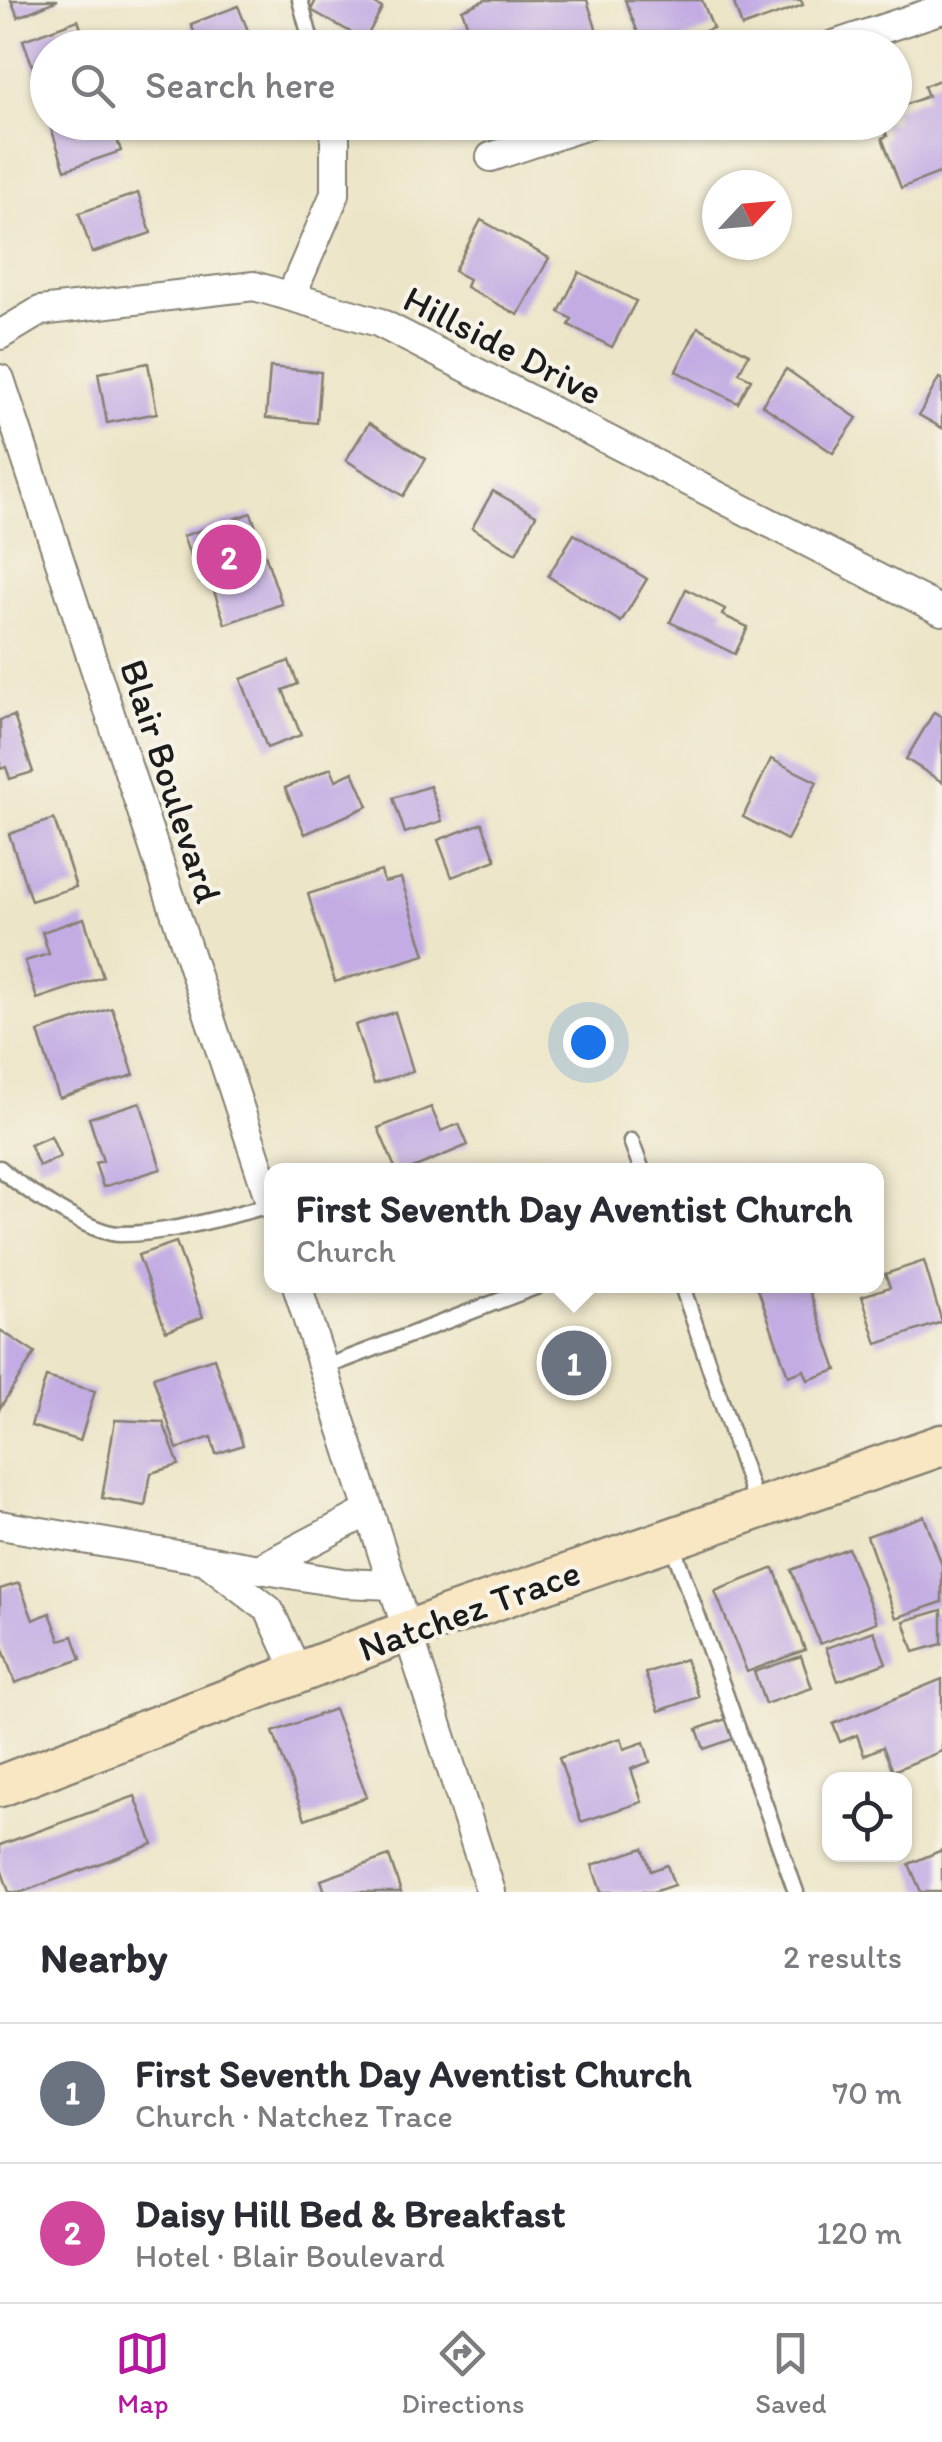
<!DOCTYPE html>
<html lang="en">
<head>
<meta charset="utf-8">
<style>
  body { margin:0; font-family:Itim,sans-serif; background:#f7f7f7; color:#2b2b33 }
  .controls { position:absolute; right:30px; bottom:30px; display:grid; overflow:hidden; border-radius:20px; box-shadow:0 2px 8px #0004 }
  .controls button { width:90px; height:90px; display:grid; place-items:center; padding:0; border:0; border-bottom:2px solid #e1e1e2; background:#fff; color:#2b2b33; font:50px sans-serif }
  .compass { position:absolute; left:702px; top:170px; width:90px; height:90px; border-radius:50%; background:#fff; box-shadow:0 2px 8px #0004; rotate:64deg }
  .you { position:absolute; left:588px; top:1042px; width:35px; height:35px; margin:-25px; border:8px solid #fff; border-radius:50%; background:#1a73e8; box-shadow:0 0 0 15px #1a73e833 }
  .badge { display:grid; place-items:center; width:65px; height:65px; border-radius:50%; background:#b5179e; color:#fff; font-size:32px; font-weight:700 }
  .pin { position:absolute; translate:-50% -50%; border:5px solid #fff; box-shadow:0 2px 10px #0006 }
  .popup { position:absolute; left:264px; top:1163px; width:620px; height:130px; box-sizing:border-box; display:grid; place-content:center; border-radius:20px; background:#fff; filter:drop-shadow(0 2px 8px #0005); font-size:32px; white-space:nowrap; color:#7c7c81 }
  .popup b { font-size:38px; color:#2b2b33 }
  .popup::after { content:''; position:absolute; left:50%; top:100%; margin-left:-20px; border:20px solid transparent; border-top-color:#fff }
  .list { margin:0; padding:0; list-style:none }
  h2 { display:flex; justify-content:space-between; align-items:center; height:130px; margin:0; padding:0 40px; font-size:42px }
  h2 small { font-size:32px; font-weight:400; color:#7c7c81 }
  .list li { display:grid; grid-template-columns:65px 1fr auto; gap:30px; align-items:center; box-sizing:border-box; height:140px; padding:0 40px; border-top:2px solid #e1e1e2 }
  .list b { display:block; font-size:38px; white-space:nowrap }
  .list p { margin:0; font-size:32px; white-space:nowrap; color:#7c7c81 }
  .list em { font-size:32px; font-style:normal; color:#7c7c81 }
  .icon { flex:none; width:55px; height:55px; fill:none; stroke:currentColor; stroke-width:2; stroke-linecap:round; stroke-linejoin:round }
  .map { position:relative; flex:none; width:942px; height:1892px; overflow:hidden }
  .search { position:absolute; background:#fff; box-shadow:0 2px 8px #0004; left:30px; right:30px; top:30px; height:110px; display:flex; align-items:center; gap:25px; box-sizing:border-box; padding:0 35px; border-radius:55px; color:#7c7c81; font-size:38px }
  .sheet { height:410px; background:#fff }
  nav { display:flex; justify-content:space-around; align-items:center; box-sizing:border-box; height:140px; border-top:2px solid #e1e1e2; background:#fff; font-size:28px; color:#7c7c81 }
  nav a { display:grid; justify-items:center; gap:5px }
  nav .on { color:#b5179e }
  .map>svg:first-child { display:block }
  .building { fill:#c2ace3 }
  .lines { fill:none; stroke-linecap:round; stroke-linejoin:round }
  .service-casing { stroke:#848072; stroke-width:19 }
  .minor-casing { stroke:#848072; stroke-width:32 }
  .secondary-casing { stroke:#848072; stroke-width:45 }
  .service { stroke:#fff; stroke-width:14 }
  .minor { stroke:#fff; stroke-width:28 }
  .secondary { stroke:#f9e7c3; stroke-width:40 }
  .labels { text-anchor:middle; dominant-baseline:central; stroke-width:8; stroke-linejoin:round; paint-order:stroke }
  .street-label { font-size:38px; fill:#1c1c1c; stroke:#f7f3e8 }
</style>
</head>
<body>
<div class="map">
<svg width="942" height="1892" viewBox="0 0 942 1892">
  <rect width="100%" height="100%" fill="#f7f3e8"/>
  <filter id="ink" filterUnits="userSpaceOnUse"><feTurbulence type="fractalNoise" baseFrequency=".01" numOctaves="2"/><feDisplacementMap in="SourceGraphic" scale="20" xChannelSelector="R" yChannelSelector="G"/><feConvolveMatrix kernelMatrix="1 2 1 2 8 2 1 2 1" color-interpolation-filters="sRGB"/></filter>
  <filter id="wash" filterUnits="userSpaceOnUse"><feTurbulence type="fractalNoise" baseFrequency=".0048" numOctaves="4" result="noise"/><feDisplacementMap in="SourceGraphic" scale="40" xChannelSelector="R" yChannelSelector="G"/><feGaussianBlur stdDeviation="2.25" result="paint"/><feColorMatrix in="noise" values="0 0 0 0 0 0 0 0 0 0 0 0 0 0 0 0 0 1.4 0 .05"/><feComposite in="paint" operator="in"/></filter>
  <g filter="url(#wash)">
    <rect width="100%" height="100%" fill="#ece5c7"/>
    <g id="blocks">
      <g class="building">
        <path d="M 11,0 L 58,0 L 18,17 Z"/>
        <path d="M 316,0 L 368,0 L 382,8 L 365,40 L 311,10 Z"/>
        <path d="M 485,0 L 587,0 L 602,48 L 456,48 L 451,29 L 467,24 L 462,10 Z"/>
        <path d="M 625,0 L 702,0 L 713,28 L 662,48 L 644,48 Z"/>
        <path d="M 733,0 L 801,0 L 803,5 L 742,27 Z"/>
        <path d="M 238,6 L 255,48 L 200,48 L 191,24 Z"/>
        <path d="M 78,20 L 88,48 L 48,48 L 44,97 L 23,40 Z"/>
        <path d="M 942,79 L 942,172 L 901,188 L 882,138 L 887,136 L 882,122 L 894,122 L 894,109 L 928,96 L 924,86 Z"/>
        <path d="M 49,122 L 111,122 L 121,151 L 65,170 Z"/>
        <path d="M 138,193 L 151,233 L 92,253 L 79,213 Z"/>
        <path d="M 481,220 L 549,258 L 518,315 L 466,287 L 469,279 L 454,271 Z"/>
        <path d="M 579,272 L 636,301 L 612,347 L 569,325 L 572,319 L 559,312 Z"/>
        <path d="M 698,327 L 749,354 L 739,373 L 751,379 L 738,403 L 676,371 Z"/>
        <path d="M 148,363 L 157,413 L 107,423 L 98,373 Z"/>
        <path d="M 270,367 L 321,372 L 317,423 L 266,418 Z"/>
        <path d="M 786,369 L 857,418 L 833,453 L 762,405 Z"/>
        <path d="M 939,378 L 942,379 L 942,428 L 919,415 Z"/>
        <path d="M 369,423 L 426,459 L 403,496 L 346,460 Z"/>
        <path d="M 493,491 L 536,515 L 516,553 L 472,528 Z"/>
        <path d="M 251,513 L 282,604 L 225,624 L 210,579 L 200,582 L 183,536 Z"/>
        <path d="M 574,534 L 647,579 L 621,622 L 548,576 Z"/>
        <path d="M 686,589 L 725,609 L 722,615 L 748,627 L 735,654 L 670,622 Z"/>
        <path d="M 289,661 L 298,684 L 283,690 L 301,735 L 267,748 L 241,679 Z"/>
        <path d="M 934,712 L 942,717 L 942,782 L 906,759 Z"/>
        <path d="M 14,716 L 33,772 L 10,779 L 6,767 L 0,769 L 0,720 Z"/>
        <path d="M 771,759 L 817,782 L 787,840 L 743,817 Z"/>
        <path d="M 331,768 L 336,780 L 353,772 L 368,806 L 305,834 L 285,788 Z"/>
        <path d="M 430,786 L 442,821 L 405,833 L 393,798 Z"/>
        <path d="M 54,819 L 76,887 L 31,901 L 9,834 Z"/>
        <path d="M 482,823 L 496,860 L 452,877 L 438,840 Z"/>
        <path d="M 381,871 L 384,882 L 401,878 L 425,955 L 335,982 L 308,894 Z"/>
        <path d="M 84,918 L 103,977 L 37,999 L 25,961 L 49,954 L 42,932 Z"/>
        <path d="M 112,1008 L 134,1075 L 59,1098 L 38,1032 Z"/>
        <path d="M 395,1012 L 413,1071 L 374,1084 L 355,1025 Z"/>
        <path d="M 140,1102 L 161,1169 L 103,1187 L 95,1163 L 103,1161 L 89,1118 Z"/>
        <path d="M 431,1107 L 441,1131 L 459,1124 L 468,1145 L 408,1170 L 396,1170 L 378,1128 Z"/>
        <path d="M 51,1136 L 60,1157 L 39,1166 L 30,1145 Z"/>
        <path d="M 176,1242 L 203,1317 L 166,1331 L 138,1255 Z"/>
        <path d="M 924,1261 L 942,1322 L 877,1344 L 862,1296 L 890,1287 L 885,1274 Z"/>
        <path d="M 757,1286 L 808,1286 L 837,1370 L 808,1380 L 804,1370 L 788,1376 Z"/>
        <path d="M 0,1330 L 35,1353 L 0,1408 Z"/>
        <path d="M 214,1358 L 243,1445 L 216,1454 L 211,1437 L 177,1449 L 153,1377 Z"/>
        <path d="M 46,1377 L 95,1391 L 80,1441 L 31,1426 Z"/>
        <path d="M 115,1420 L 163,1422 L 179,1465 L 151,1473 L 145,1506 L 102,1498 Z"/>
        <path d="M 924,1516 L 942,1565 L 942,1602 L 896,1618 L 867,1536 Z"/>
        <path d="M 848,1548 L 877,1622 L 820,1644 L 791,1570 Z"/>
        <path d="M 774,1568 L 805,1650 L 747,1672 L 715,1591 Z"/>
        <path d="M 19,1583 L 33,1620 L 50,1613 L 60,1640 L 73,1636 L 81,1659 L 15,1683 L 0,1641 L 0,1589 Z"/>
        <path d="M 942,1610 L 942,1644 L 914,1652 L 904,1621 Z"/>
        <path d="M 874,1631 L 886,1663 L 838,1681 L 826,1648 Z"/>
        <path d="M 801,1656 L 812,1688 L 765,1704 L 754,1672 Z"/>
        <path d="M 685,1659 L 699,1697 L 659,1711 L 645,1673 Z"/>
        <path d="M 942,1679 L 942,1751 L 893,1771 L 883,1747 L 864,1755 L 857,1735 L 840,1742 L 833,1724 Z"/>
        <path d="M 334,1709 L 367,1797 L 305,1819 L 273,1732 Z"/>
        <path d="M 726,1719 L 733,1739 L 704,1749 L 697,1729 Z"/>
        <path d="M 621,1738 L 624,1749 L 644,1742 L 650,1762 L 631,1769 L 642,1802 L 581,1822 L 559,1758 Z"/>
        <path d="M 135,1796 L 153,1844 L 22,1892 L 9,1892 L 0,1866 L 0,1845 Z"/>
        <path d="M 643,1848 L 651,1871 L 667,1865 L 674,1885 L 653,1892 L 601,1892 L 592,1865 Z"/>
        <path d="M 942,1850 L 942,1892 L 921,1892 L 909,1864 Z"/>
        <path d="M 389,1856 L 401,1892 L 325,1892 L 321,1880 Z"/>
      </g>
    </g>
  </g>
  <g filter="url(#ink)">
    <use href="#blocks" fill-opacity="0" stroke="#848072" stroke-width="2.5"/>
    <g class="lines">
      <defs>
        <g id="service">
          <path d="M 300,0 L 313,48"/>
          <path d="M 631,1141 L 642,1170"/>
          <path d="M 0,1168 C 21,1188 91,1234 120,1234 C 170,1234 223,1217 271,1205"/>
          <path d="M 682,1286 L 757,1507"/>
          <path d="M 323,1368 L 538,1286"/>
          <path d="M 672,1544 L 796,1892"/>
        </g>
        <g id="minor">
          <path d="M 825,48 L 942,9"/>
          <path d="M 491,157 L 596,122"/>
          <path d="M 291,296 L 335,194 L 335,122"/>
          <path d="M 0,335 L 40,311 L 254,286 L 378,322 L 942,611"/>
          <path d="M 0,379 L 272,1207"/>
          <path d="M 297,1286 L 491,1892"/>
          <path d="M 0,1525 L 343,1583 L 393,1585"/>
          <path d="M 209,1563 L 269,1610 L 298,1673"/>
          <path d="M 261,1568 L 369,1511"/>
        </g>
        <path id="secondary" d="M 0,1786 L 448,1616 L 942,1445"/>
      </defs>
      <use href="#service" class="service-casing"/>
      <use href="#minor" class="minor-casing"/>
      <use href="#secondary" class="secondary-casing"/>
      <use href="#service" class="service"/>
      <use href="#minor" class="minor"/>
      <use href="#secondary" class="secondary"/>
    </g>
  </g>
  <g class="labels">
    <g class="street-label">
      <text transform="translate(503 345) rotate(27)">Hillside Drive</text>
      <text transform="translate(171 781) rotate(72)">Blair Boulevard</text>
      <text transform="translate(469 1610) rotate(-20)">Natchez Trace</text>
    </g>
  </g>
</svg>
<div class="controls">
<button><svg class="icon" aria-label="locate" viewBox="0 0 24 24"><circle cx="12" cy="12" r="6"/><path d="M12 2v4M12 18v4M2 12h4M18 12h4"/></svg></button>
</div>
<svg class="compass" viewBox="-18 -18 36 36"><path d="M0-13l5 13h-10z" fill="#e53935"/><path d="M0 13l5-13h-10z" fill="#7c7c81"/></svg>
<div class="you"></div>
<div class="pin badge" style="left:574px;top:1363px;background:#6b7280">1</div>
<div class="popup"><b>First Seventh Day Aventist Church</b>Church</div>
<div class="pin badge" style="left:229px;top:557px;background:#d1479c">2</div>
<div class="search"><svg class="icon" aria-label="search" viewBox="0 0 24 24"><circle cx="10" cy="10" r="6"/><path d="M15 15l6 6"/></svg>Search here</div>
</div>
<section class="sheet">
<h2>Nearby<small>2 results</small></h2>
<ul class="list">
<li><span class="badge" style="background:#6b7280">1</span><div><b>First Seventh Day Aventist Church</b><p>Church · Natchez Trace</p></div><em>70 m</em></li>
<li><span class="badge" style="background:#d1479c">2</span><div><b>Daisy Hill Bed &amp; Breakfast</b><p>Hotel · Blair Boulevard</p></div><em>120 m</em></li>
</ul>
</section>
<nav>
<a class="on"><svg class="icon" aria-label="map" viewBox="0 0 24 24"><path d="M3 6l6-2 6 2 6-2v14l-6 2-6-2-6 2zM9 4v14M15 6v14"/></svg>Map</a>
<a><svg class="icon" aria-label="directions" viewBox="0 0 24 24"><path d="M12 3l9 9-9 9-9-9zM9 14v-3h6M13 9l2 2-2 2"/></svg>Directions</a>
<a><svg class="icon" aria-label="saved" viewBox="0 0 24 24"><path d="M7 4h10v16l-5-4-5 4z"/></svg>Saved</a>
</nav>
</body>
</html>
